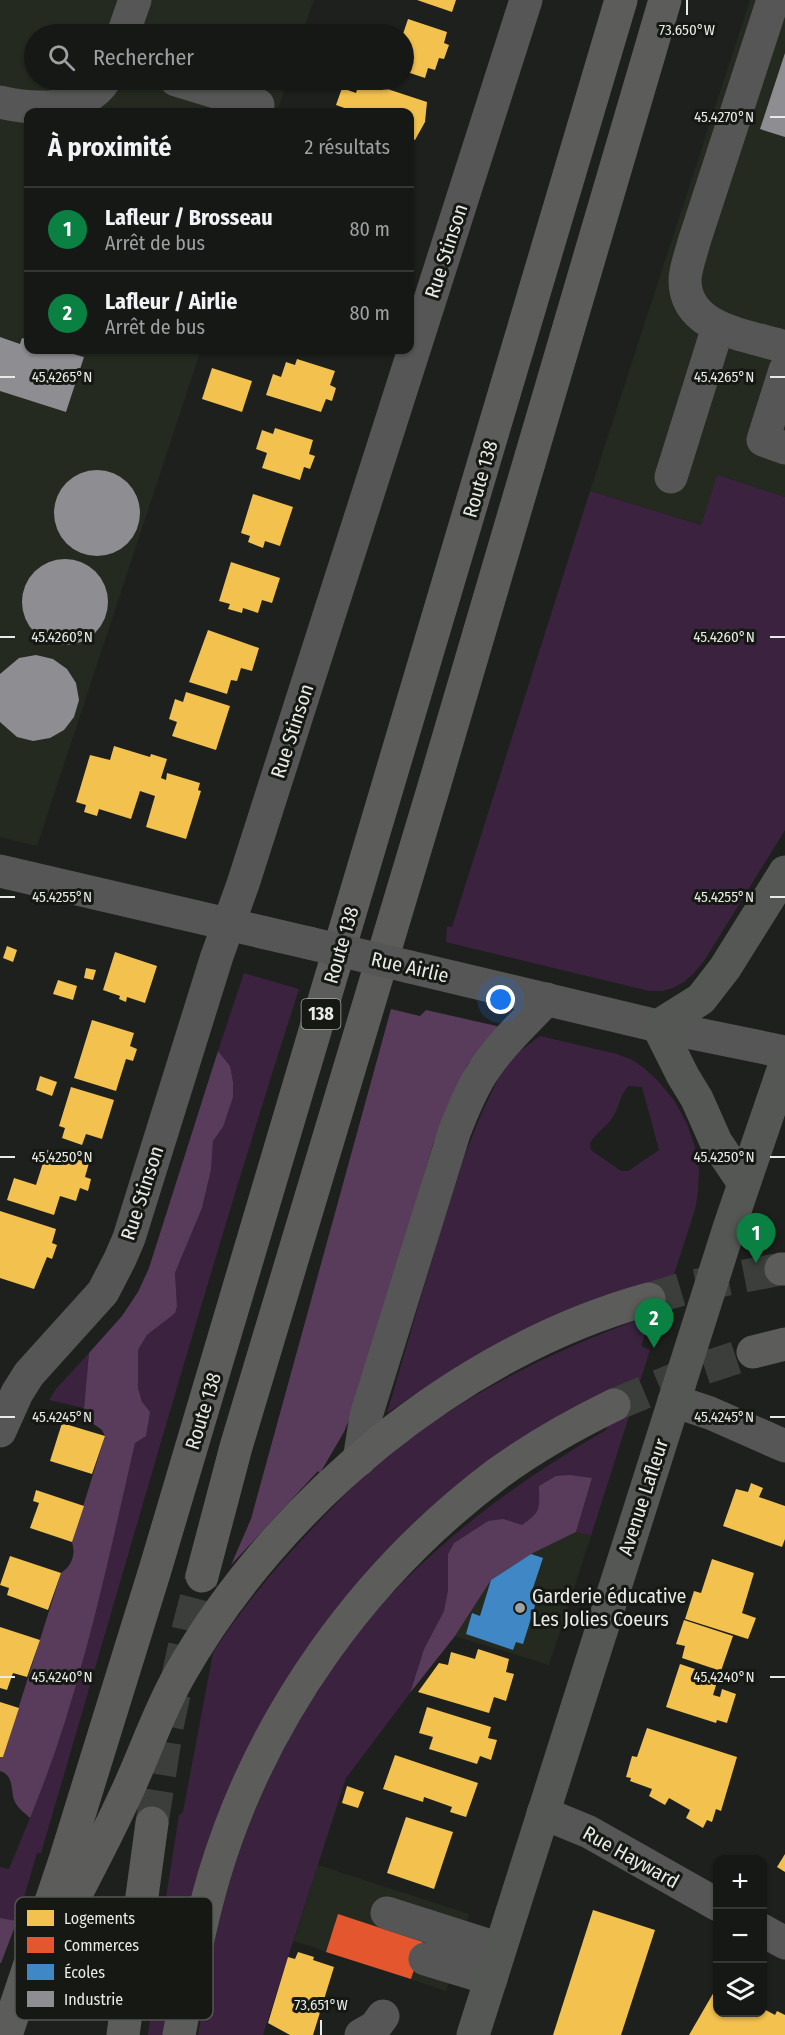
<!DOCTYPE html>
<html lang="fr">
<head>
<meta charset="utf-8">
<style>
  body { margin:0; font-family:"Fira Sans Condensed",sans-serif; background:#1f211f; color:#f1f3f6 }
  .controls { position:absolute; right:18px; bottom:18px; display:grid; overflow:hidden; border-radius:12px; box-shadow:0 2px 4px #0004 }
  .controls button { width:54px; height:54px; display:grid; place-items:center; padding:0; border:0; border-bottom:2px solid #353735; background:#161816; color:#f1f3f6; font:30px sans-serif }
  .you { position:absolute; left:501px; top:1000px; width:21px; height:21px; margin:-15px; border:4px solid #fff; border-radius:50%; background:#1a73e8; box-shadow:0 0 0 9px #1a73e833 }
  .badge { display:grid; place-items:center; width:39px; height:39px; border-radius:50%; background:#0b8043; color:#fff; font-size:20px; font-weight:700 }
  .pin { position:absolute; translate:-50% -50px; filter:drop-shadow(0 2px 3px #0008) }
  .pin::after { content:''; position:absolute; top:32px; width:21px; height:18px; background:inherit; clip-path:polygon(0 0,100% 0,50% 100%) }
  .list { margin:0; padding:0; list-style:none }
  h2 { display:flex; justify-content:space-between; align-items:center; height:78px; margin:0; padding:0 24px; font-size:26px }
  h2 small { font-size:20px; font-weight:400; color:#9ea0a1 }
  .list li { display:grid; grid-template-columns:39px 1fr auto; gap:18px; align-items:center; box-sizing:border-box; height:84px; padding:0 24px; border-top:2px solid #353735 }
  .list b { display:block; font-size:22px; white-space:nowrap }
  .list p { margin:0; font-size:20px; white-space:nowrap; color:#9ea0a1 }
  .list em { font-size:20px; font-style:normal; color:#9ea0a1 }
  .icon { flex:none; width:33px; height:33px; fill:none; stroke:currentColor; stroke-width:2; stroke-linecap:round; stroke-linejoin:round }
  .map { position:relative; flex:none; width:785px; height:2035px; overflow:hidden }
  .search { position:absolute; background:#161816; box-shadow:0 2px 4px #0004; left:24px; top:24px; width:390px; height:66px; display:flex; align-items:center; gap:15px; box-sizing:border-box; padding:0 21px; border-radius:33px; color:#9ea0a1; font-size:22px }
  .panel { position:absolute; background:#161816; box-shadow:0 2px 4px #0004; left:24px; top:108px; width:390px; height:246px; border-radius:12px }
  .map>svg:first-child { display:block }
  .built { fill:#242a20 }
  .green { fill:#3b223f; fill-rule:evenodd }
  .forest { fill:#593c5b }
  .homes { fill:#f2c14e }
  .shops { fill:#e4572e }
  .schools { fill:#3f88c5 }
  .industry { fill:#8d8d92 }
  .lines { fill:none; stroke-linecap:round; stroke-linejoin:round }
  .highway-tunnel { stroke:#3c3e3b; stroke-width:33; stroke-dasharray:33 16; stroke-linecap:butt }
  .minor { stroke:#555655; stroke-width:33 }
  .major { stroke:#555754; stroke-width:33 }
  .highway { stroke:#5c5d5b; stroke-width:33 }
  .minor-bridge { stroke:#555655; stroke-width:33 }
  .ticks { fill:none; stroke:#e8eae6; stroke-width:2 }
  .poi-dot { fill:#a1a3a0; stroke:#151813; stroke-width:2 }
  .labels { text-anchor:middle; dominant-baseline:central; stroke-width:6; stroke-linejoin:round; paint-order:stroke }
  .shield { fill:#151813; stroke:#a9aba7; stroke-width:1.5 }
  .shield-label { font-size:18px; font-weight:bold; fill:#e8eae6 }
  .street-label { font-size:20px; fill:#e8eae6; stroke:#151813 }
  .poi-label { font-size:20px; fill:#e8eae6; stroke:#151813; text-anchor:start }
  .key { fill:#151813; stroke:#545752; stroke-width:1.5 }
  .key-label { font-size:16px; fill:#e8eae6 }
  .ticks-label { font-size:15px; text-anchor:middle; fill:#e8eae6; stroke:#151813; stroke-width:6; stroke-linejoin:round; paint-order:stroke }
</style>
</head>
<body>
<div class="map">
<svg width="785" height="2035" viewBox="0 0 785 2035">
  <rect width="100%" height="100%" fill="#1e201d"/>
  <g class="built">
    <path d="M 0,0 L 314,0 L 302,34 L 34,34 L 34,80 L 288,80 L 277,112 L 28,112 L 28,350 L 201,350 L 37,846 L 0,837 Z"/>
    <path d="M 750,0 L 785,0 L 785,497 L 717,476 L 701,525 L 590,491 Z"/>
    <path d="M 576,1532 L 591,1536 L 549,1665 L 455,1636 L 491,1580 L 531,1554 Z"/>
    <path d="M 318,1865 L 469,1914 L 446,1991 L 294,1941 Z"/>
  </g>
  <g class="green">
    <path d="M 717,475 L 785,497 L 785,830 L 704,961 L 694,973 L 684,982 L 673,988 L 662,991 L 649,991 L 446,942 L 447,926 L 452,927 L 590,491 L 701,525 Z"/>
    <path d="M 244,973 L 299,989 C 207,1275 126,1565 41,1853 L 37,1853 L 17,1921 L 0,1918 L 0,1867 L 9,1869 L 41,1791 L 82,1665 L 135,1443 L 142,1402 L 138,1388 L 138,1350 L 147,1335 L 169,1318 L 177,1306 L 175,1273 L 202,1208 L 211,1170 L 213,1141 L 223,1127 L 230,1066 L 218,1051 Z"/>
    <path d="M 540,1036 L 617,1054 L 632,1060 L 644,1068 L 658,1081 L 674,1100 L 687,1124 L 696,1150 L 699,1171 L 698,1189 L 696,1206 L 656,1331 L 647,1328 L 641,1346 L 650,1350 L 591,1536 L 576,1532 L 592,1478 L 539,1493 C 545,1509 533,1518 521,1526 L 513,1522 L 488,1521 L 454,1543 L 448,1554 L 448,1590 L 444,1611 L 424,1649 L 410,1693 L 346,1778 L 263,2035 L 198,2035 C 207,1986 213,1935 227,1888 C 254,1802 293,1720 346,1648 C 412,1559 510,1485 606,1430 L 619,1387 L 597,1397 L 485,1467 L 219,1814 L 195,1884 L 164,2035 L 148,2035 L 162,1923 L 179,1815 L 183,1812 L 213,1653 C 246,1601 288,1553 331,1509 C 345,1495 358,1480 373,1467 C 452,1401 546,1353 643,1318 L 654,1281 L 497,1344 L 459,1366 L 387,1413 L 442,1225 L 465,1154 L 483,1110 L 500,1075 L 513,1056 ZM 629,1086 L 642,1087 L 659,1150 L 628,1171 L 621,1171 L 591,1150 L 590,1143 C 596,1132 609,1126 615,1113 C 620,1104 621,1092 629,1086 Z"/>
    <path d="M 89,1353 L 84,1408 L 49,1400 L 56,1389 Z"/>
  </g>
  <g class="forest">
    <path d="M 391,1009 L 420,1016 L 426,1010 L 501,1027 L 467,1065 L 433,1144 L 357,1400 L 344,1432 L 320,1473 L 318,1471 L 231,1565 L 251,1519 Z"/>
    <path d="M 218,1051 L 230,1066 L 233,1082 L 233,1097 L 223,1127 L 213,1141 L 211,1170 L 202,1208 L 175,1273 L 177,1306 L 175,1313 L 169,1318 L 147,1335 L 138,1350 L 138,1388 L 142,1402 L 150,1412 L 146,1436 L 135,1443 C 106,1569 80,1698 30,1818 C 26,1814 19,1809 16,1804 C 9,1792 16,1776 0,1771 L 0,1757 L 3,1757 L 61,1573 C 72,1566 76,1554 72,1542 L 105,1436 L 102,1430 L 88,1420 L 84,1408 L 89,1353 L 122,1316 L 138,1292 L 149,1268 Z"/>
    <path d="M 570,1475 L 592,1478 L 576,1532 L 531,1554 L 491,1580 L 455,1636 L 410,1693 L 424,1649 L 444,1611 L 448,1590 L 448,1554 L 454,1543 L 488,1521 L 503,1519 L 522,1525 C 542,1511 539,1509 539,1486 L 556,1476 Z"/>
    <path d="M 0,1918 L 17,1921 L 1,1963 L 0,1963 Z"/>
  </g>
  <g class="homes">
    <path d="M 417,0 L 456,0 L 452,12 Z"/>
    <path d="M 408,19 L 447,32 L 444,43 L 449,45 L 444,59 L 439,58 L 435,70 L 428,68 L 425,78 L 404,71 L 403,34 Z"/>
    <path d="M 360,80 L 427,102 L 425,122 L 415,140 L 410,138 L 410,112 L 349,112 L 350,110 L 336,105 L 342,88 L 356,93 Z"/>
    <path d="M 297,359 L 335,371 L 330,385 L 336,388 L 332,401 L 326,399 L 321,412 L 266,395 L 273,374 L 281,377 L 286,362 L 295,365 Z"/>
    <path d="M 212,368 L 252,381 L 242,412 L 202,399 Z"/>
    <path d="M 275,428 L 313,440 L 309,454 L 315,456 L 310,469 L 304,467 L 300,480 L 262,468 L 267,453 L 256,449 L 262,430 L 273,434 Z"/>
    <path d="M 253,494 L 293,507 L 280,546 L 265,541 L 263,548 L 248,542 L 250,536 L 241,533 Z"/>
    <path d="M 231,562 L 280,578 L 272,603 L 262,600 L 258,613 L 243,608 L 242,613 L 228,609 L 230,604 L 219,601 Z"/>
    <path d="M 208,630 L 259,648 L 252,671 L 241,668 L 237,681 L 231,680 L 227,694 L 189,682 Z"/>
    <path d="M 186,692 L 230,706 L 216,750 L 172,736 L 177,722 L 169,719 L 175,699 L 183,702 Z"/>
    <path d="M 114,746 L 150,757 L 151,754 L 167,759 L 161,778 L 166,780 L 167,773 L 200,783 L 198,790 L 201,791 L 186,839 L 146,827 L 155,796 L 140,791 L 131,819 L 99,809 L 97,816 L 84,812 L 86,805 L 76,802 L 90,755 L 110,760 Z"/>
    <path d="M 7,946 L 17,950 L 13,962 L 3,958 Z"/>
    <path d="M 115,952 L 157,966 L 145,1003 L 127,997 L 126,1002 L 119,999 L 120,996 L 103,990 Z"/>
    <path d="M 86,968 L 96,970 L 93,980 L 84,978 Z"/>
    <path d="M 58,980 L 77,986 L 73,1000 L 53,994 Z"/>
    <path d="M 92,1020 L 134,1033 L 130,1046 L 137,1049 L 133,1061 L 126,1059 L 116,1091 L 74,1078 Z"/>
    <path d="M 40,1076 L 57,1082 L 52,1096 L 36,1090 Z"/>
    <path d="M 71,1087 L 114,1100 L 102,1139 L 86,1134 L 82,1145 L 62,1138 L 65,1128 L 59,1126 Z"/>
    <path d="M 47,1150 L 89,1163 L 85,1177 L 91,1179 L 88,1191 L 80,1188 L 76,1201 L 60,1196 L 54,1215 L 7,1200 L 14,1178 L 36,1185 Z"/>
    <path d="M 0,1211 L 56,1229 L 52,1243 L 57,1245 L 52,1259 L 47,1257 L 34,1289 L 0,1278 Z"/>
    <path d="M 62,1423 L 105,1436 L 92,1474 L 50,1461 Z"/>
    <path d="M 751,1483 L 763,1488 L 759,1497 L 785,1506 L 785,1539 L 782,1547 L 723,1526 L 736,1489 L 748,1492 Z"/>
    <path d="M 36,1490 L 84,1506 L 72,1542 L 30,1528 L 39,1503 L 33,1501 Z"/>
    <path d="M 10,1556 L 61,1573 L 48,1610 L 7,1595 L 9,1588 L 0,1585 Z"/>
    <path d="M 712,1559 L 754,1573 L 742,1613 L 756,1618 L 748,1639 L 685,1619 L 694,1591 L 701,1593 Z"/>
    <path d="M 684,1620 L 733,1636 L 721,1671 L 682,1658 L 685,1646 L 676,1644 Z"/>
    <path d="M 0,1627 L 40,1640 L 27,1677 L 13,1673 L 7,1690 L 0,1688 Z"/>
    <path d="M 478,1649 L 509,1659 L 506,1672 L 514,1674 L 506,1701 L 494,1697 L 489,1713 L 418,1692 L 439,1663 L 448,1665 L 451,1652 L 475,1659 Z"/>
    <path d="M 680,1664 L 701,1671 L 699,1676 L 717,1682 L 713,1695 L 720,1697 L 722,1689 L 736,1694 L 727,1723 L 717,1720 L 716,1723 L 666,1707 Z"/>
    <path d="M 0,1702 L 19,1708 L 3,1757 L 0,1757 Z"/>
    <path d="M 427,1707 L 491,1727 L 488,1738 L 497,1740 L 491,1760 L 480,1756 L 477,1764 L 429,1749 L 433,1737 L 419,1733 Z"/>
    <path d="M 647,1728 L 737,1757 L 721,1811 L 716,1809 L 712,1822 L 707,1820 L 703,1828 L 686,1818 L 690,1810 L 669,1798 L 665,1805 L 649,1796 L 652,1789 L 630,1781 L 631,1778 L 626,1777 L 632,1756 L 637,1757 Z"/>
    <path d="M 395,1755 L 478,1783 L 466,1817 L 450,1812 L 452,1807 L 424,1797 L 423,1802 L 383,1789 Z"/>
    <path d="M 347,1786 L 364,1792 L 358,1808 L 342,1803 Z"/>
    <path d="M 406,1817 L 453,1832 L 434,1889 L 387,1873 Z"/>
    <path d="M 785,1854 L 785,1872 L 777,1867 Z"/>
    <path d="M 593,1910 L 655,1930 L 621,2035 L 553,2035 Z"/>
    <path d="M 298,1952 L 314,1957 L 313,1960 L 334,1967 L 313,2035 L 290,2035 L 268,2023 L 288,1957 L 295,1959 Z"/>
    <path d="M 718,1985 L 718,2012 L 762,2012 L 762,2008 L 775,2015 L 777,2011 L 785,2015 L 785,2035 L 689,2035 Z"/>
  </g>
  <path class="shops" d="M 338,1914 L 423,1942 L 411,1979 L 326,1952 Z"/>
  <path class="schools" d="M 531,1554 L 543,1558 L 532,1591 L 539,1593 L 523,1644 L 516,1642 L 513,1650 L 466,1634 L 472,1613 L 480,1616 L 491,1580 Z"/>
  <g class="industry">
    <path d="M 785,53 L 785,137 L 760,129 Z"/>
    <path d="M 0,337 L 20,344 L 22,338 L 28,340 L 28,350 L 59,350 L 84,357 L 66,412 L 0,391 Z"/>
    <circle cx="97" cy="513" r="43"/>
    <circle cx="65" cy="602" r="43"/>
    <path d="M 36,655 L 53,659 L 67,669 L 76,683 L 79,700 L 74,717 L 64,730 L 50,738 L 33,741 L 17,737 L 0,722 L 0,674 L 19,658 Z"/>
  </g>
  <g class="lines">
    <g class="highway-tunnel">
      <path d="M 649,1299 L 693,1286 L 781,1269"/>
      <path d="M 614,1405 L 695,1371 L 753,1352"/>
      <path d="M 152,1823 L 167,1727 L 188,1630 L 202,1576"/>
    </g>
    <g class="minor">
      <path d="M 773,0 L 694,242 C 691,254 686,266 685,279 C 684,330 748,335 785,347"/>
      <path d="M 123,34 L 135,0"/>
      <path d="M 176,80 L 258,105"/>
      <path d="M 0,102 C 33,110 84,112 105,80"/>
      <path d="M 785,370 L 763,440 L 785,448"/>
      <path d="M 671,477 L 718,327"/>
      <path d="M 0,871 L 309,943"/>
      <path d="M 410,967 L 658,1026 L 785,1052"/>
      <path d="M 674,1401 L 710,1413 L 785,1446"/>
      <path d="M 0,1431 L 17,1393 L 29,1374 L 103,1292 L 120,1259 L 129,1238 L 217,956 L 243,884 L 526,0"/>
      <path d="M 359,1460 L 366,1416 L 454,1133 C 462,1112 470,1092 482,1073 C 499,1046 524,1023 547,999"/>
      <path d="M 543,1813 L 589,1832 L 718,1905"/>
      <path d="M 387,1913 L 500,1949"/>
      <path d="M 762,1930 L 785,1943"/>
      <path d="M 425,1959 L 491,1979"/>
      <path d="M 361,2035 L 375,2027 L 383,2016"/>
    </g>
    <g class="major">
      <path d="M 743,1182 L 716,1142 L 697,1099 L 683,1076 L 658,1026 L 701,999 L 725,968 L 785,872"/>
      <path d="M 473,2035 L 729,1228 L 785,1064"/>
    </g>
    <g class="highway">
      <path d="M 781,1269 L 785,1269"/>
      <path d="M 753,1352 L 785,1344"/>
      <path d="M 202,1576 L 236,1447 L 435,783 L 665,0"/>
      <path d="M 61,1923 C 82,1882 105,1840 124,1798 C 144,1757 157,1714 180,1674 C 276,1504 459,1351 649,1299"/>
      <path d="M 6,2035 L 66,1857 L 155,1570 L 621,0"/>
      <path d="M 123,2035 L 152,1823"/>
      <path d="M 179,2035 C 189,1982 199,1927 214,1876 C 262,1716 364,1574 497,1474 C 534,1447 573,1425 614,1405"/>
    </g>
    <path class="minor-bridge" d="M 309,943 L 410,967"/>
  </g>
  <path class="ticks" d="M 687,0 L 687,15M 770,117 L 785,117M 0,377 L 15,377M 770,377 L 785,377M 0,637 L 15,637M 770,637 L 785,637M 0,897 L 15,897M 770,897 L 785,897M 0,1157 L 15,1157M 770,1157 L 785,1157M 0,1417 L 15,1417M 770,1417 L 785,1417M 0,1677 L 15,1677M 770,1677 L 785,1677M 321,2020 L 321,2035"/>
  <circle class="poi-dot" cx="520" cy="1608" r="6"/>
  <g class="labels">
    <rect class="shield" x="301.5" y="999" width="39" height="30" rx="4.5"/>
    <g class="shield-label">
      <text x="321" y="1014">138</text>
    </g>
    <g class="street-label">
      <text transform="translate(446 251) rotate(-72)">Rue Stinson</text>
      <text transform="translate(480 479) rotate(-74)">Route 138</text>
      <text transform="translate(292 731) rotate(-72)">Rue Stinson</text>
      <text transform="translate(341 945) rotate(-74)">Route 138</text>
      <text transform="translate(410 967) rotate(13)">Rue Airlie</text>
      <text transform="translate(142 1193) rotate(-72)">Rue Stinson</text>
      <text transform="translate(203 1411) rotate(-73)">Route 138</text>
      <text transform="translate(643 1497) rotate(-72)">Avenue Lafleur</text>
      <text transform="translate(631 1857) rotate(29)">Rue Hayward</text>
    </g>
    <g class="poi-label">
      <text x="532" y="1596">Garderie éducative<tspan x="532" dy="23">Les Jolies Coeurs</tspan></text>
    </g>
  </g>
  <rect x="15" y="1897" width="198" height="123" rx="9" class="key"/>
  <rect x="27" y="1910" width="27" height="16" fill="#f2c14e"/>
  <rect x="27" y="1937" width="27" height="16" fill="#e4572e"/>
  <rect x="27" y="1964" width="27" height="16" fill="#3f88c5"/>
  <rect x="27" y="1991" width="27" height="16" fill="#8d8d92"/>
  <g class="key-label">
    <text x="64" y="1924">Logements</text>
    <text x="64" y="1951">Commerces</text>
    <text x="64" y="1978">Écoles</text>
    <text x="64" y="2005">Industrie</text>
  </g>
  <g class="ticks-label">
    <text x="687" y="35">73.650°W</text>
    <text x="724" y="122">45.4270°N</text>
    <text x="62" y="382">45.4265°N</text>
    <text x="724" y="382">45.4265°N</text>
    <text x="62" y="642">45.4260°N</text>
    <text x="724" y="642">45.4260°N</text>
    <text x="62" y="902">45.4255°N</text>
    <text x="724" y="902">45.4255°N</text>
    <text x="62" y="1162">45.4250°N</text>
    <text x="724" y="1162">45.4250°N</text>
    <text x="62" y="1422">45.4245°N</text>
    <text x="724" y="1422">45.4245°N</text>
    <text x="62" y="1682">45.4240°N</text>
    <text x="724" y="1682">45.4240°N</text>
    <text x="321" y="2010">73.651°W</text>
  </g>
</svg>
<div class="controls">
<button>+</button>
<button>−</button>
<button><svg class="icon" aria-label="layers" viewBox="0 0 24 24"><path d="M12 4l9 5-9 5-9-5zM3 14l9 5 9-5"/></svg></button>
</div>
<div class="you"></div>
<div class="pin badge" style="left:756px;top:1263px">1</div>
<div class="pin badge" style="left:654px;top:1348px">2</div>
<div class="search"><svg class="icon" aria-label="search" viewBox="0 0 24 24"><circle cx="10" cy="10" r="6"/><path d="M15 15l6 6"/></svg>Rechercher</div>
<section class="panel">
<h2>À proximité<small>2 résultats</small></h2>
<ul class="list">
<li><span class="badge">1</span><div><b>Lafleur / Brosseau</b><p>Arrêt de bus</p></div><em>80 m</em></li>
<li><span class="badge">2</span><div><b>Lafleur / Airlie</b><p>Arrêt de bus</p></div><em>80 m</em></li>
</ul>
</section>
</div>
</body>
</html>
